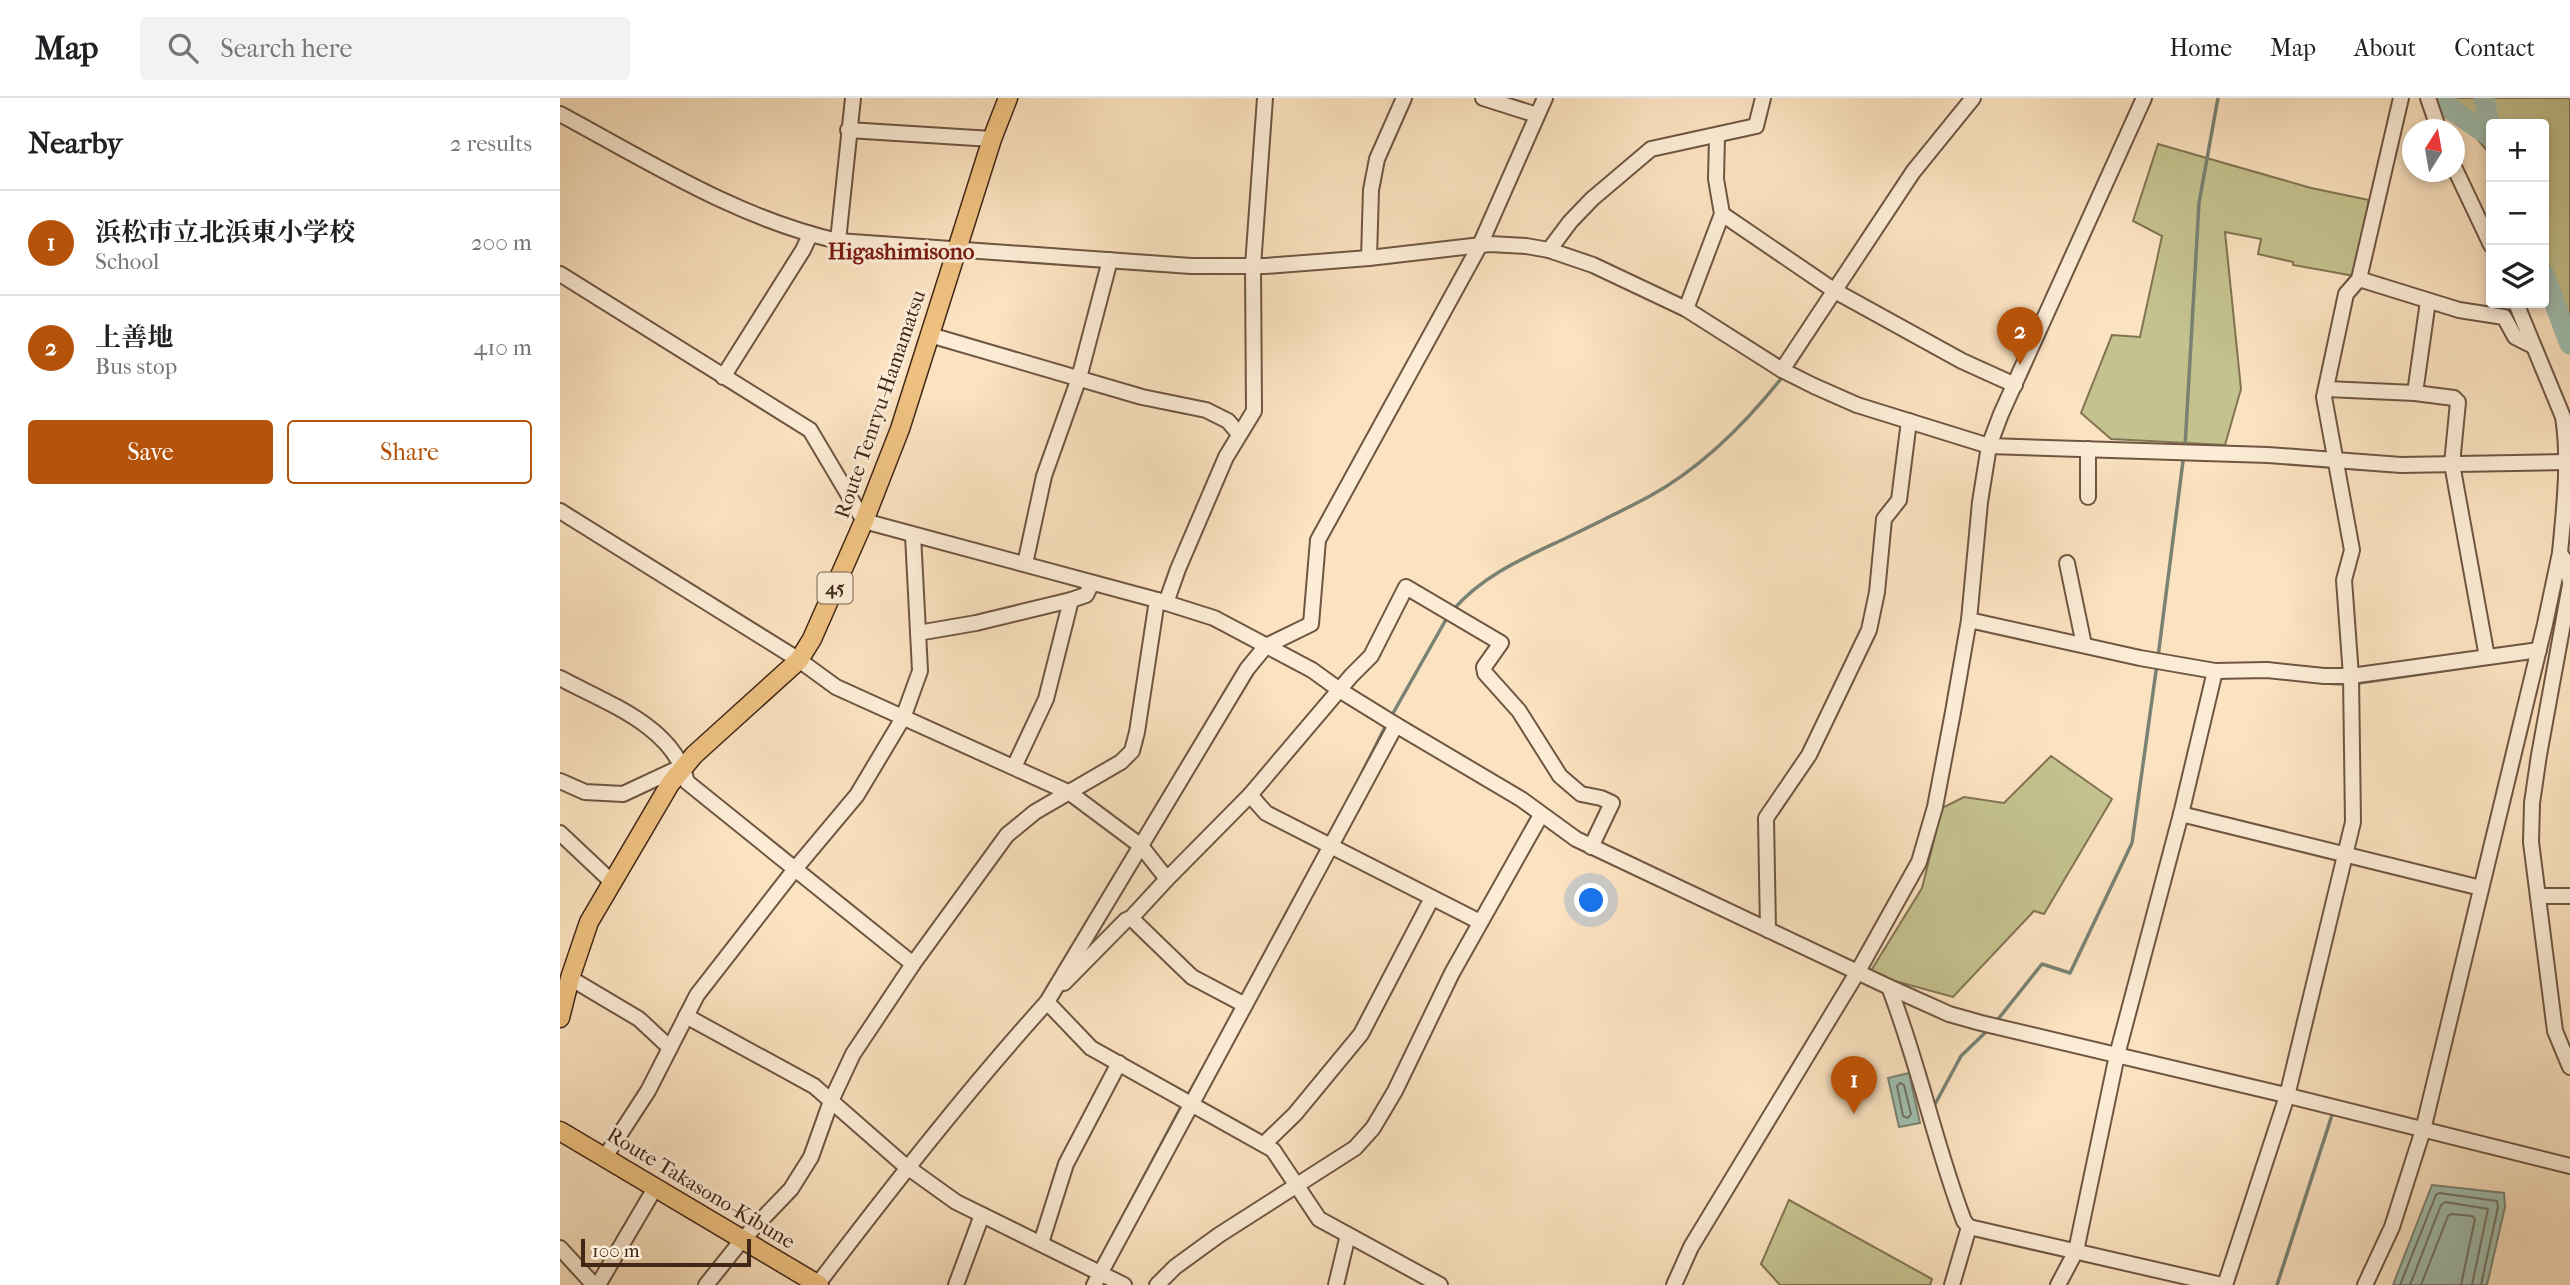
<!DOCTYPE html>
<html lang="en">
<head>
<meta charset="utf-8">
<style>
  body { margin:0; font-family:"IM FELL French Canon","Noto Serif JP",serif; background:#f2f2f2; color:#202124 }
  .controls { position:absolute; right:21px; top:21px; display:grid; overflow:hidden; border-radius:7px; box-shadow:0 4px 10px #0003 }
  .controls button { width:63px; height:63px; display:grid; place-items:center; padding:0; border:0; border-bottom:2px solid #e0e0e0; background:#fff; color:#202124; font:35px sans-serif }
  .compass { position:absolute; left:1842px; top:21px; width:63px; height:63px; border-radius:50%; background:#fff; box-shadow:0 4px 10px #0003; rotate:11deg }
  .scale { position:absolute; left:21px; bottom:18px; width:170px; box-sizing:border-box; padding-left:7px; border:4px solid #402718; border-top:0; font-size:19px; line-height:24px; white-space:nowrap; color:#402718; -webkit-text-stroke:5px #fcecd6; paint-order:stroke }
  .you { position:absolute; left:1032px; top:803px; width:24px; height:24px; margin:-18px; border:5px solid #fff; border-radius:50%; background:#1a73e8; box-shadow:0 0 0 10px #1a73e833 }
  .badge { display:grid; place-items:center; width:46px; height:46px; border-radius:50%; background:#b45309; color:#fff; font-size:23px; font-weight:700 }
  .pin { position:absolute; translate:-50% -58px; filter:drop-shadow(0 2px 4px #0008) }
  .pin::after { content:''; position:absolute; top:37px; width:24px; height:21px; background:inherit; clip-path:polygon(0 0,100% 0,50% 100%) }
  .list { margin:0; padding:0; list-style:none }
  h2 { display:flex; justify-content:space-between; align-items:center; height:91px; margin:0; padding:0 28px; font-size:30px }
  h2 small { font-size:23px; font-weight:400; color:#757577 }
  .list li { display:grid; grid-template-columns:46px 1fr auto; gap:21px; align-items:center; box-sizing:border-box; height:105px; padding:0 28px; border-top:2px solid #e0e0e0 }
  .list b { display:block; font-size:26px; white-space:nowrap }
  .list p { margin:0; font-size:23px; white-space:nowrap; color:#757577 }
  .list em { font-size:23px; font-style:normal; color:#757577 }
  .actions { display:flex; gap:14px; padding:21px 28px }
  .actions a { flex:1; padding:16px 0; border:2px solid #b45309; border-radius:7px; text-align:center; font-size:24px; color:#b45309 }
  .actions .main { background:#b45309; color:#fff }
  .icon { flex:none; width:38px; height:38px; fill:none; stroke:currentColor; stroke-width:2; stroke-linecap:round; stroke-linejoin:round }
  .map { position:relative; flex:none; width:2010px; height:1187px; overflow:hidden }
  header { display:flex; align-items:center; gap:42px; box-sizing:border-box; height:98px; padding:0 35px; background:#fff; border-bottom:2px solid #e0e0e0 }
  header strong { font-size:33px }
  nav { display:flex; gap:38px; margin-inline-start:auto; font-size:24px }
  .search { width:490px; height:63px; background:#f2f2f2; display:flex; align-items:center; gap:18px; box-sizing:border-box; padding:0 24px; border-radius:7px; color:#757577; font-size:26px }
  main { display:flex }
  aside { flex:1; background:#fff }
  .map>svg:first-child { display:block }
  .green { fill:#c4c28e; stroke:#827453; stroke-width:2 }
  .water { fill:#9fbeaf; stroke:#798273; stroke-width:2 }
  .lines { fill:none; stroke-linecap:round; stroke-linejoin:round }
  .shore { stroke:#707264; stroke-width:2 }
  .stream { stroke:#798273; stroke-width:3.5 }
  .river { stroke:#9fbeaf; stroke-width:21 }
  .minor-casing { stroke:#6f5642; stroke-width:18 }
  .major-casing { stroke:#402718; stroke-width:21 }
  .minor { stroke:#fcecd6; stroke-width:14 }
  .major { stroke:#eec180; stroke-width:18 }
  .labels { text-anchor:middle; dominant-baseline:central; stroke-width:6; stroke-linejoin:round; paint-order:stroke }
  .shield { fill:#fcecd6; stroke:#786251; stroke-width:2 }
  .shield-label { font-size:19px; font-weight:bold; fill:#402718 }
  .street-label { font-size:21px; fill:#402718; stroke:#fcecd6 }
  .neighbourhood-label { font-size:23px; font-weight:bold; fill:#7a1f14; stroke:#fcecd6 }
</style>
</head>
<body>
<header>
<strong>Map</strong>
<div class="search"><svg class="icon" aria-label="search" viewBox="0 0 24 24"><circle cx="10" cy="10" r="6"/><path d="M15 15l6 6"/></svg>Search here</div>
<nav><a>Home</a><a>Map</a><a>About</a><a>Contact</a></nav>
</header>
<main>
<aside>
<h2>Nearby<small>2 results</small></h2>
<ul class="list">
<li><span class="badge">1</span><div><b>浜松市立北浜東小学校</b><p>School</p></div><em>200 m</em></li>
<li><span class="badge">2</span><div><b>上善地</b><p>Bus stop</p></div><em>410 m</em></li>
</ul>
<div class="actions"><a class="main">Save</a><a>Share</a></div>
</aside>
<div class="map">
<svg width="2010" height="1187" viewBox="0 0 2010 1187">
  <rect width="100%" height="100%" fill="#fbe2c0"/>
  <filter id="stains"><feTurbulence type="fractalNoise" baseFrequency=".00286" numOctaves="4"/><feColorMatrix values="0 0 0 0 .2 0 0 0 0 .09 0 0 0 0 .02 0 0 0 .5 -.17"/></filter>
  <radialGradient id="worn" r=".72"><stop offset=".6" stop-color="#630" stop-opacity="0"/><stop offset="1" stop-color="#630" stop-opacity=".3"/></radialGradient>
  <g class="green">
    <path d="M 1887,0 L 2010,0 L 2010,222 L 1984,155 L 1984,26 L 1931,26 L 1931,57 L 1910,33 Z"/>
    <path d="M 1598,46 L 1751,90 L 1809,102 L 1795,178 L 1733,167 L 1733,164 L 1698,156 L 1701,141 L 1665,134 L 1681,291 L 1665,347 L 1551,341 L 1521,315 L 1552,237 L 1580,239 L 1602,138 L 1573,123 Z"/>
    <path d="M 1491,658 L 1552,701 L 1484,816 L 1474,813 L 1393,899 L 1309,876 L 1362,790 L 1382,710 L 1404,699 L 1444,705 Z"/>
    <path d="M 1229,1102 L 1372,1181 L 1370,1187 L 1220,1187 L 1201,1166 Z"/>
  </g>
  <g class="water">
    <path d="M 1349,975 L 1360,1025 L 1339,1029 L 1328,980 Z"/>
    <path d="M 1872,1087 L 1944,1095 L 1945,1109 L 1927,1187 L 1833,1187 Z"/>
  </g>
  <g class="lines">
    <g class="shore">
      <path d="M 1340,985 L 1344,987 L 1351,1016 L 1348,1020 L 1343,1018 L 1337,988 Z"/>
      <path d="M 1840,1187 L 1876,1097 L 1879,1095 L 1937,1103 L 1938,1109 L 1921,1187"/>
      <path d="M 1850,1187 L 1881,1107 L 1885,1104 L 1928,1111 L 1912,1187"/>
      <path d="M 1861,1187 L 1888,1118 L 1891,1116 L 1912,1118 L 1915,1121 L 1901,1187"/>
    </g>
    <g class="stream">
      <path d="M 1625,349 L 1639,105 L 1658,0"/>
      <path d="M 893,512 C 923,477 964,460 1004,441 C 1033,427 1062,413 1090,398 C 1143,369 1187,324 1224,277"/>
      <path d="M 1598,559 L 1623,363"/>
      <path d="M 1620,574 L 1645,578"/>
      <path d="M 1766,585 L 1781,586"/>
      <path d="M 1797,592 L 1799,585 L 1922,567"/>
      <path d="M 832,617 L 888,518"/>
      <path d="M 797,685 L 826,627"/>
      <path d="M 680,902 L 734,801"/>
      <path d="M 1435,925 L 1482,866 L 1510,875 L 1572,745 L 1597,566"/>
      <path d="M 662,936 L 676,909"/>
      <path d="M 626,1000 L 655,949"/>
      <path d="M 1374,1008 L 1401,958 L 1430,930"/>
      <path d="M 1407,1159 L 1412,1143"/>
      <path d="M 537,1167 L 622,1007"/>
      <path d="M 1717,1187 L 1773,1014"/>
    </g>
    <g class="river">
      <path d="M 1884,0 L 1892,12 L 1931,39"/>
      <path d="M 1924,0 L 1931,35"/>
      <path d="M 1984,177 L 2010,246"/>
    </g>
    <defs>
      <g id="minor">
        <path d="M 923,0 L 977,17"/>
        <path d="M 1868,0 L 1879,32"/>
        <path d="M 0,16 C 89,64 179,121 278,143 L 631,168 L 705,168 L 809,160 L 930,146 L 966,148 L 989,152 L 1033,167 L 1126,211 L 1222,272 L 1254,288 L 1297,307 L 1429,348 L 1708,357 L 1841,367 L 2007,364"/>
        <path d="M 288,32 L 432,41"/>
        <path d="M 1895,71 L 1931,147"/>
        <path d="M 1162,116 L 1275,193 L 1402,263 L 1455,287"/>
        <path d="M 278,143 L 293,0"/>
        <path d="M 989,152 L 1010,124 L 1032,101 L 1091,51 L 1196,28 L 1203,0"/>
        <path d="M 809,160 L 811,92 L 817,61 L 844,0"/>
        <path d="M 0,176 L 250,332 L 304,423 L 597,502 L 654,520 L 752,572 L 781,593 L 836,627 L 961,701 L 1016,741 L 1329,889 L 1389,916 L 1421,925 L 1717,995 L 2010,1068"/>
        <path d="M 1799,181 L 1899,212 L 1944,219 L 1955,239 L 1973,248"/>
        <path d="M 1956,205 L 2003,319 C 2010,363 2004,411 2000,455 L 2006,464 L 2010,484"/>
        <path d="M 1126,211 L 1162,116 L 1156,81 L 1157,38"/>
        <path d="M 370,237 L 582,299 L 646,312 L 668,323 L 679,336"/>
        <path d="M 1222,272 L 1353,74 L 1413,0"/>
        <path d="M 163,279 L 243,152 L 250,137"/>
        <path d="M 1767,291 L 1855,295 L 1868,203"/>
        <path d="M 1855,295 L 1894,300 L 1898,304 L 1892,366 L 1927,559"/>
        <path d="M 1528,399 L 1528,351"/>
        <path d="M 0,413 L 239,562 L 276,589 L 510,695 L 581,748 L 607,781"/>
        <path d="M 1507,465 L 1524,547"/>
        <path d="M 465,466 L 484,378 L 519,280 L 550,162"/>
        <path d="M 2010,487 L 1979,657 L 1972,705 L 1971,744 L 1995,933 L 2010,969"/>
        <path d="M 606,505 L 618,471 L 666,359 L 694,313 L 693,168 L 705,0"/>
        <path d="M 1409,522 L 1580,560 L 1655,573 L 1707,572 L 1764,578 L 1791,578 L 1979,552"/>
        <path d="M 358,535 L 416,525 L 511,502 L 526,497 L 532,485"/>
        <path d="M 0,580 C 46,605 114,628 127,684 L 353,866"/>
        <path d="M 454,669 L 486,601 L 511,502"/>
        <path d="M 0,683 L 25,694 L 63,696 L 123,668"/>
        <path d="M 690,697 L 706,715 L 920,824"/>
        <path d="M 1621,716 L 1921,790"/>
        <path d="M 0,735 L 52,784"/>
        <path d="M 1978,798 L 2010,798"/>
        <path d="M 571,820 L 632,879 L 685,907"/>
        <path d="M 1208,832 L 1206,720 L 1249,657 L 1309,532 L 1317,494 L 1324,421 L 1339,402 L 1349,323"/>
        <path d="M 10,880 L 79,921 L 110,950"/>
        <path d="M 504,885 L 566,822 L 571,820 L 607,781 L 690,697 L 791,578 L 811,558 L 846,489 L 941,545 L 924,569 L 925,575 L 959,613 L 1000,678 L 1021,696 L 1041,700 L 1052,705 L 1031,749"/>
        <path d="M 1329,889 C 1359,966 1375,1047 1404,1123 L 1409,1129 L 1662,1187"/>
        <path d="M 126,918 L 254,988 L 343,1066 L 396,1104 L 564,1187"/>
        <path d="M 704,1046 L 735,1016 L 801,936 L 872,800"/>
        <path d="M 45,1059 L 88,993 L 137,897 L 235,771 L 297,697 L 343,620 L 360,573 L 353,437"/>
        <path d="M 481,1145 L 506,1066 L 559,965"/>
        <path d="M 0,1150 L 34,1187"/>
        <path d="M 38,1187 L 95,1090"/>
        <path d="M 146,1187 L 182,1142 L 231,1091 L 251,1059 L 271,1003 L 293,956 L 353,866 L 447,737 L 475,714 L 561,664 L 572,653 L 577,634 L 597,502"/>
        <path d="M 257,1187 C 331,1090 406,994 487,904"/>
        <path d="M 396,1187 L 422,1117"/>
        <path d="M 534,1187 L 836,627"/>
        <path d="M 597,1187 L 615,1169 L 659,1137 L 795,1050 L 813,1030 L 835,993 L 892,875 L 981,717"/>
        <path d="M 776,1187 L 788,1137"/>
        <path d="M 880,1187 L 759,1121 L 713,1052 L 531,950 L 487,904 L 687,571 L 706,548 L 751,526 L 758,442 L 920,147 L 985,0"/>
        <path d="M 1114,1187 L 1131,1149 L 1297,875 L 1359,764 L 1375,709 L 1393,614 L 1409,522 L 1420,404 L 1429,348 L 1441,316 L 1584,0"/>
        <path d="M 1392,1187 L 1409,1129"/>
        <path d="M 1498,1187 L 1516,1153 L 1557,957 L 1621,716 L 1655,573"/>
        <path d="M 1665,1187 L 1727,998 L 1793,724 L 1791,578 L 1784,482 L 1792,452 L 1764,299 L 1786,196 L 1799,181 L 1841,0"/>
        <path d="M 1805,1187 L 1832,1129 L 1863,1032 L 1985,526 L 2000,455"/>
      </g>
      <g id="major">
        <path d="M 0,920 L 10,880 L 29,824 L 110,686 L 134,657 L 239,562 L 252,541 L 304,423 L 340,331 L 432,41 L 448,0"/>
        <path d="M 0,1033 L 259,1187"/>
      </g>
    </defs>
    <use href="#minor" class="minor-casing"/>
    <use href="#major" class="major-casing"/>
    <use href="#minor" class="minor"/>
    <use href="#major" class="major"/>
  </g>
  <g class="labels">
    <rect class="shield" x="257.5" y="474.5" width="35" height="31" rx="5"/>
    <g class="shield-label">
      <text x="275" y="490">45</text>
    </g>
    <g class="street-label">
      <text transform="translate(320 306) rotate(-71)">Route Tenryu-Hamamatsu</text>
      <text transform="translate(141 1090) rotate(31)">Route Takasono-Kibune</text>
    </g>
    <g class="neighbourhood-label">
      <text x="341" y="153">Higashimisono</text>
    </g>
  </g>
  <rect width="100%" height="100%" filter="url(#stains)"/>
  <rect width="100%" height="100%" fill="url(#worn)"/>
</svg>
<div class="controls">
<button>+</button>
<button>−</button>
<button><svg class="icon" aria-label="layers" viewBox="0 0 24 24"><path d="M12 4l9 5-9 5-9-5zM3 14l9 5 9-5"/></svg></button>
</div>
<svg class="compass" viewBox="-18 -18 36 36"><path d="M0-13l5 13h-10z" fill="#e53935"/><path d="M0 13l5-13h-10z" fill="#757577"/></svg>
<div class="scale">100 m</div>
<div class="you"></div>
<div class="pin badge" style="left:1294px;top:1016px">1</div>
<div class="pin badge" style="left:1460px;top:267px">2</div>
</div>
</main>
</body>
</html>
